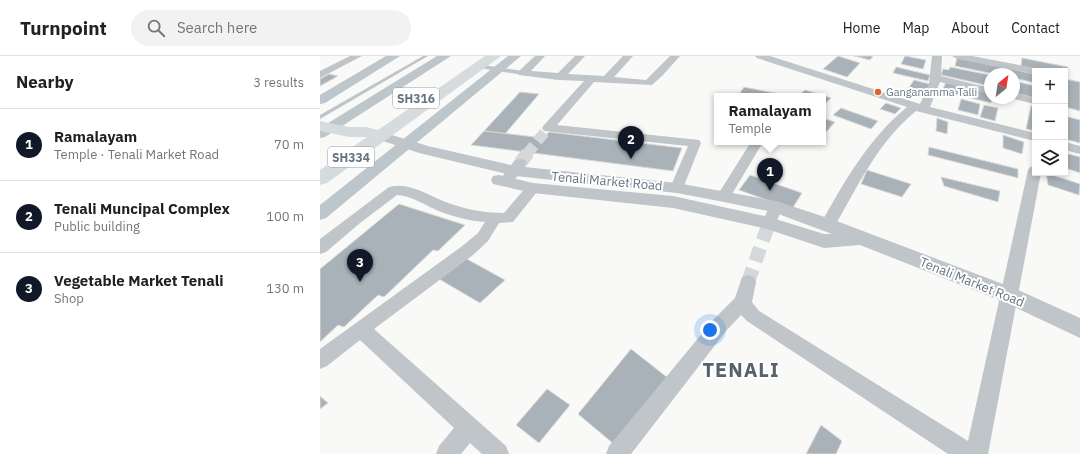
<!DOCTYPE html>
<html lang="en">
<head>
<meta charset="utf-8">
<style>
  body { margin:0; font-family:"IBM Plex Sans",sans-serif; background:#f2f2f2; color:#202124 }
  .controls { position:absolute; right:12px; top:12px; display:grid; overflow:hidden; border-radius:0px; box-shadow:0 2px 6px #0003 }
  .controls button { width:36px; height:36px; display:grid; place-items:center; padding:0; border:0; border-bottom:1px solid #e0e0e0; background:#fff; color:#202124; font:20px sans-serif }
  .compass { position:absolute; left:664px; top:12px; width:36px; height:36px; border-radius:50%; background:#fff; box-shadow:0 2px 6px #0003; rotate:30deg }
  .you { position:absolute; left:390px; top:274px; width:14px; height:14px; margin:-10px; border:3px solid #fff; border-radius:50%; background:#1a73e8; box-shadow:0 0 0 6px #1a73e833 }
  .badge { display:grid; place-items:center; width:26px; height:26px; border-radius:50%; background:#111827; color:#fff; font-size:13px; font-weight:700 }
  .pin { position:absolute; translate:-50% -33px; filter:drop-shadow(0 1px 2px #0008) }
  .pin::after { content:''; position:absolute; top:21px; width:14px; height:12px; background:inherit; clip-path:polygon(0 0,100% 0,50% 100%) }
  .popup { position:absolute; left:394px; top:37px; width:112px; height:52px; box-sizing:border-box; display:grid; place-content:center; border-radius:0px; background:#fff; filter:drop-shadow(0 1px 3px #0005); font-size:13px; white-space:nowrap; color:#757577 }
  .popup b { font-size:15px; color:#202124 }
  .popup::after { content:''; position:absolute; left:50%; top:100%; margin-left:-8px; border:8px solid transparent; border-top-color:#fff }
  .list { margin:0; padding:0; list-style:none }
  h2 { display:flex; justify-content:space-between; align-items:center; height:52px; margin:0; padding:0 16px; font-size:17px }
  h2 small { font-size:13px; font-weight:400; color:#757577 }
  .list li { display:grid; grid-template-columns:26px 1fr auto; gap:12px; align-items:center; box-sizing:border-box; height:72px; padding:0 16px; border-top:1px solid #e0e0e0 }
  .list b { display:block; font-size:15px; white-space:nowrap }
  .list p { margin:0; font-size:13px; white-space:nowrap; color:#757577 }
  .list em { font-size:13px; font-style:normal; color:#757577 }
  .icon { flex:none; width:22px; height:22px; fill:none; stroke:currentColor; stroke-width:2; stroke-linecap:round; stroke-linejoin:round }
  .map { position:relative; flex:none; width:760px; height:398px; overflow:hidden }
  header { display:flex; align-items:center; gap:24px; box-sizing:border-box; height:56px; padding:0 20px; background:#fff; border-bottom:1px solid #e0e0e0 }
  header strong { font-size:19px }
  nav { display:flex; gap:22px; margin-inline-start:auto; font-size:14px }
  .search { width:280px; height:36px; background:#f2f2f2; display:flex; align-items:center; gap:10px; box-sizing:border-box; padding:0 14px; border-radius:22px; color:#757577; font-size:15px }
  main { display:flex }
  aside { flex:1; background:#fff }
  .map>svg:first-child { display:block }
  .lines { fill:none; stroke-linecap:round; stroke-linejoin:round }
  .canal { fill:#bcc6cb; fill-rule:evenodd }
  .building { fill:#a9b2b8; stroke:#dbdbd9 }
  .minor-tunnel-far1 { stroke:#d4d8da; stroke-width:11; stroke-dasharray:11 5.5; stroke-linecap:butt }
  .minor-tunnel { stroke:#d4d8da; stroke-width:14; stroke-dasharray:14 8; stroke-linecap:butt }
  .service { fill:#c0c5c9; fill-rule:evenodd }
  .pedestrian { fill:#c0c5c9; fill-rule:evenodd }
  .minor { fill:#c0c5c9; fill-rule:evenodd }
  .tertiary { fill:#c0c5c9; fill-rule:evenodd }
  .primary { fill:#d6dbde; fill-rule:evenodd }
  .poi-dot { fill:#de6133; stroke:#fff; stroke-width:1.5 }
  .labels { text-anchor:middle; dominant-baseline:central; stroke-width:4; stroke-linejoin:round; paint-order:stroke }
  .far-poi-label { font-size:11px; fill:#657481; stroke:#fff; text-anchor:start }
  .shield { fill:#fff; stroke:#939ea7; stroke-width:1 }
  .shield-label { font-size:12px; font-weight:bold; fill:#657481 }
  .street-label { font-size:13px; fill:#657481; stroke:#fff }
  .near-district-label { font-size:20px; font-weight:bold; letter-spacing:1px; fill:#57626c; stroke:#fff }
</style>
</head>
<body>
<header>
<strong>Turnpoint</strong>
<div class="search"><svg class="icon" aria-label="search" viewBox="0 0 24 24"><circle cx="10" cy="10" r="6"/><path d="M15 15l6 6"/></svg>Search here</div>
<nav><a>Home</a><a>Map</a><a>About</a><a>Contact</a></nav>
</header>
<main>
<aside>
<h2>Nearby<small>3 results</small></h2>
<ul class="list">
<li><span class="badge">1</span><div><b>Ramalayam</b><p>Temple · Tenali Market Road</p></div><em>70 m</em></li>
<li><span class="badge">2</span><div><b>Tenali Muncipal Complex</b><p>Public building</p></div><em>100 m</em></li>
<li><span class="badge">3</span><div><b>Vegetable Market Tenali</b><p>Shop</p></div><em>130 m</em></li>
</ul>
</aside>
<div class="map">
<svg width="760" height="398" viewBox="0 0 760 398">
  <rect width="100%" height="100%" fill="#f9f9f7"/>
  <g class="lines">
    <g class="canal">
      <path d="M 66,0 L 80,0 L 5,47 L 0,48 L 0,39 Z"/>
      <path d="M 117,0 L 131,0 L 5,81 L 0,82 L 0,72 Z"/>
      <path d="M 188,0 L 201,0 L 6,162 L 0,164 L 0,149 Z"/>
    </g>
  </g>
  <g class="building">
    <path d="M 518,0 L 540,7 L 527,21 L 503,13 Z"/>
    <path d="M 534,0 L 553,0 L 550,4 Z"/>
    <path d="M 585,0 L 606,4 L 603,13 L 581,8 Z"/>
    <path d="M 637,2 L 715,18 L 715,27 L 694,22 L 694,18 L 674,18 L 635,10 Z"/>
    <path d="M 702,2 L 748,11 L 748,20 L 745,19 L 745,15 L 726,15 L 701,10 Z"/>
    <path d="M 576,11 L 610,19 L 608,25 L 573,17 Z"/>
    <path d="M 630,11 L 670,19 L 670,30 L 621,19 L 623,13 L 629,14 Z"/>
    <path d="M 9,18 L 18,20 L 0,30 L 0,23 Z"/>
    <path d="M 745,23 L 760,26 L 760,55 L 745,51 Z"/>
    <path d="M 594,24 L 610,28 L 603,41 L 586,36 Z"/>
    <path d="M 695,25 L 715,30 L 715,42 L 694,37 Z"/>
    <path d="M 626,26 L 670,36 L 670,42 L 672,42 L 671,47 L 622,35 Z"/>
    <path d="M 424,31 L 459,38 L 458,40 L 444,40 L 430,37 L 428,40 L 418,40 Z"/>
    <path d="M 485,34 L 511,42 L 503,50 L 503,40 L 478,40 Z"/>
    <path d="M 200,36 L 219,38 L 185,78 L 164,75 Z"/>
    <path d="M 641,43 L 660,48 L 658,59 L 638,54 Z"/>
    <path d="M 566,47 L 581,52 L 575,58 L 560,53 Z"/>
    <path d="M 664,49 L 678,52 L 675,65 L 660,61 Z"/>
    <path d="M 711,50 L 715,51 L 715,75 L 706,73 Z"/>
    <path d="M 521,52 L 558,65 L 551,73 L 513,59 Z"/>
    <path d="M 745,60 L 760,64 L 760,87 L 745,83 Z"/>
    <path d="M 503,62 L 515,66 L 506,76 L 503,75 Z"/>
    <path d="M 617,62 L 628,66 L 627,78 L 616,75 Z"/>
    <path d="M 164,75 L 224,82 L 229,76 L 362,92 L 353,115 L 151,89 Z"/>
    <path d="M 683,79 L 704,86 L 702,98 L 683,92 Z"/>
    <path d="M 609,91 L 698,113 L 698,122 L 608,99 Z"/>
    <path d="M 745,97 L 760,101 L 760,117 L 745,112 Z"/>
    <path d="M 547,114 L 591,128 L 582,141 L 541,128 Z"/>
    <path d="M 726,117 L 760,128 L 759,139 L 728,129 Z"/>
    <path d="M 430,119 L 482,137 L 472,153 L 419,134 Z"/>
    <path d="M 621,121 L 680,135 L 678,146 L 624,130 Z"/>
    <path d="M 79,148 L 145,169 L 118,195 L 113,194 L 64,241 L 58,239 L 24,271 L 18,269 L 0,286 L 0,213 Z"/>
    <path d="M 145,202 L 185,224 L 160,247 L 119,223 Z"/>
    <path d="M 311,293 L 348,322 L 295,389 L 258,358 Z"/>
    <path d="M 227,333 L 250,349 L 219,387 L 196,369 Z"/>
    <path d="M 0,340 L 8,347 L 0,353 Z"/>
    <path d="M 501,369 L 522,385 L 516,398 L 486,398 Z"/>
  </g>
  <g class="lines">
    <path class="minor-tunnel-far1" d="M 207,98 L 228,72"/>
    <g class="minor-tunnel">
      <path d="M 200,107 L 208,97"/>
      <path d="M 428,226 L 449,167"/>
    </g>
    <path class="service" d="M 103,0 L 108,0 L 0,63 L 0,59 Z"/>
    <path class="pedestrian" d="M 156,8 L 203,15 L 207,17 L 203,19 L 159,12 L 155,10 Z"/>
    <g class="minor">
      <path d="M 30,0 L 42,0 L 0,22 L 0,15 Z"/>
      <path d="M 215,0 L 225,0 L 211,15 L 238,17 L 255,0 L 265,0 L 248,18 L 284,20 L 303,0 L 313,0 L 294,21 L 326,24 L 350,0 L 360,0 L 342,20 L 332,29 L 274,26 L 237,69 L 379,84 L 381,87 L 362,135 L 357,137 L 352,135 L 350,132 L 368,90 L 224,75 L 222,72 L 224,69 L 264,25 L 239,24 L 199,19 L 198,17 L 199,15 Z"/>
      <path d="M 435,0 L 450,0 L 600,48 L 609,28 L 612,0 L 622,0 L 621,20 L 670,32 L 670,38 L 620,26 L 610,51 L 715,77 L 715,85 L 596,55 C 556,88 539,129 513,173 L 508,174 L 503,173 L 500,169 C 524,126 548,83 587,51 L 437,2 Z"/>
      <path d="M 632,0 L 652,0 L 715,12 L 720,15 L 715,15 L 715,18 L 637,3 Z"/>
      <path d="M 694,37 L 715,42 L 715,48 L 690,42 L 694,42 Z"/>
      <path d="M 431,86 L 443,86 L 409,143 L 404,145 L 399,143 L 397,140 Z"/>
      <path d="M 745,86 L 760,90 L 760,98 L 745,94 Z"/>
      <path d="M 200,103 L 205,104 L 207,107 L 205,110 C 198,118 193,131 181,128 L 179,125 L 181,122 L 195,104 Z"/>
      <path d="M 715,110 L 715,117 L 721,117 L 668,398 L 628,398 L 427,265 L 421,259 L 406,275 L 311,398 L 286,398 L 289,390 L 394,263 L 415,242 L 422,221 L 428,219 L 434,221 L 436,226 L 432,246 L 439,255 L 648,385 L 708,114 L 710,111 Z"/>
      <path d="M 213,127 L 218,129 L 220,132 L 193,166 L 179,167 L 168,185 L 153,199 L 54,273 L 186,390 L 189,398 L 162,398 L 150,387 L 141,398 L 116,398 L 119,390 L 134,372 L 40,284 L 7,310 L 0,313 L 0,293 L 141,191 L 158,177 L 165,166 C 150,165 135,161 121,156 C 106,150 93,140 77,139 L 40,167 L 6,196 L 0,198 L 0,183 L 69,131 C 91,125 112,142 131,148 C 149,154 166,157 184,157 L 208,129 Z"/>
      <path d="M 456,146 L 461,147 L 463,151 L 454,171 L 449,172 L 444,171 L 442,167 L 451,147 Z"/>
    </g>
    <path class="tertiary" d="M 62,76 L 108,90 L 195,110 L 357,127 L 456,145 L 514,164 L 696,233 L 760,262 L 760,282 L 682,245 L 540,189 L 504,192 L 447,173 L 353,152 L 213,137 L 173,128 L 171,124 L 173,120 L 179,119 L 213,127 L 353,140 L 449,161 L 504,178 L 512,178 L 453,156 L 404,146 L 357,137 L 195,120 L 99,97 L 57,83 L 55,80 L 57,77 Z"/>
    <path class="primary" d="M 165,0 L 181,0 L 7,127 L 0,129 L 0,114 L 47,81 L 29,81 L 0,75 L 0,65 L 29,71 L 46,71 L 58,74 Z"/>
  </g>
  <circle class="poi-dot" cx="558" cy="36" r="4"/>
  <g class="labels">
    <g class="far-poi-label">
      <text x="566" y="36">Ganganamma Talli</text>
    </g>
    <g class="shield">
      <rect x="73" y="32" width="46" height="20" rx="3"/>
      <rect x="8" y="91" width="46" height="20" rx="3"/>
    </g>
    <g class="shield-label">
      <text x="96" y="42">SH316</text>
      <text x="31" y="101">SH334</text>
    </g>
    <g class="street-label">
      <text transform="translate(287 125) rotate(5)">Tenali Market Road</text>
      <text transform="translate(652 226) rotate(22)">Tenali Market Road</text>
    </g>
    <g class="near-district-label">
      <text x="421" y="313">TENALI</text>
    </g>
  </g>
</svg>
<div class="controls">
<button>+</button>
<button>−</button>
<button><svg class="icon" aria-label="layers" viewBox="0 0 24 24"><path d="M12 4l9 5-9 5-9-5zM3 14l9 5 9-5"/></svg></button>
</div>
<svg class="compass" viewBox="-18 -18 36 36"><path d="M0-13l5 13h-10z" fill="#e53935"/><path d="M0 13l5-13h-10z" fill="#757577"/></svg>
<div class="you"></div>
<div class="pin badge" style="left:450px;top:135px">1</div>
<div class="popup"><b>Ramalayam</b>Temple</div>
<div class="pin badge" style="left:311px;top:103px">2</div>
<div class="pin badge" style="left:40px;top:226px">3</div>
</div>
</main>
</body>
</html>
